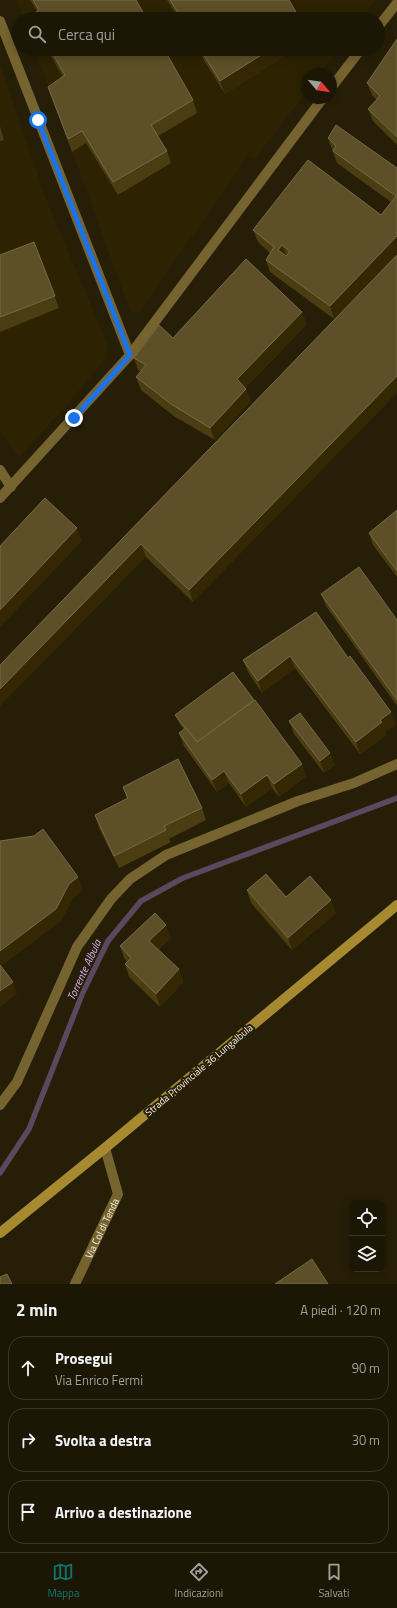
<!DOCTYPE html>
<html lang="it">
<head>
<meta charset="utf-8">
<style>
  body { margin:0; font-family:"Titillium Web",sans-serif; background:#292313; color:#f1f3f6 }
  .controls { position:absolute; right:12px; bottom:12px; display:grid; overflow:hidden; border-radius:8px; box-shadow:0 2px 10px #0003 }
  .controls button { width:36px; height:36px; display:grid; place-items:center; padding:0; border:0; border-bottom:1px solid #3a3527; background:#1c1605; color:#f1f3f6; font:20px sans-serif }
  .compass { position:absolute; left:301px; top:68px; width:36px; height:36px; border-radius:50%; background:#1c1605; box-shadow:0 2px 10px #0003; rotate:119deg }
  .stop { position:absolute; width:12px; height:12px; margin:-9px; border:3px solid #1a73e8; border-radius:50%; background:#fff }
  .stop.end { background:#1a73e8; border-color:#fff; box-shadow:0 1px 4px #0008 }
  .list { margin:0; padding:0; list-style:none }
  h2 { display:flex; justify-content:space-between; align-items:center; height:52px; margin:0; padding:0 16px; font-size:17px }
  h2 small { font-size:13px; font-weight:400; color:#a09f9a }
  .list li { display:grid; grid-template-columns:26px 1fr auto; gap:12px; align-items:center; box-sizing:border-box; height:64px; margin:0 8px 8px; padding:0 8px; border:1px solid #3a3527; border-radius:16px }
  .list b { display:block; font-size:15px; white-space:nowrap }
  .list p { margin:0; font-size:13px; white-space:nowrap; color:#a09f9a }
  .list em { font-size:13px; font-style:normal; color:#a09f9a }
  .icon { flex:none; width:22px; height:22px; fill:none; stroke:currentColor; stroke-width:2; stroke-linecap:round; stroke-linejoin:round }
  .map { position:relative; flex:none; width:397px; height:1284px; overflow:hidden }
  .search { position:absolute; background:#1c1605; box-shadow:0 2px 10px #0003; left:12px; right:12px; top:12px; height:44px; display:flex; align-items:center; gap:10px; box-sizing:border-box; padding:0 14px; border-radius:22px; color:#a09f9a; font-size:15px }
  .sheet { height:268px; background:#1c1605 }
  nav { display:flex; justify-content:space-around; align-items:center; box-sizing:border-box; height:56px; border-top:1px solid #3a3527; background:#1c1605; font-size:11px; color:#a09f9a }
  nav a { display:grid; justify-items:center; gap:2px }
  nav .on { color:#0f766e }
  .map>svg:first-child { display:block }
  .built { fill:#2d2303 }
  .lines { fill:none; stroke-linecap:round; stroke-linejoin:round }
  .stream { stroke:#5a495e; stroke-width:5.5 }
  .street { stroke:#756330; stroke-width:10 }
  .secondary { stroke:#a78a30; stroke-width:10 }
  .wall { fill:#4a3d12 }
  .shaded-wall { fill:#342804 }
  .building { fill:#5d5028; stroke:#756a46; fill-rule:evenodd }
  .route { stroke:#1a73e8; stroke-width:5 }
  .labels { text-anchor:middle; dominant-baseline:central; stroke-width:4; stroke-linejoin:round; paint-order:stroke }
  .street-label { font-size:10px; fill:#f8f3e4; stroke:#261e07 }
  .water-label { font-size:11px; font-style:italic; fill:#d9aef4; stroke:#261e07 }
</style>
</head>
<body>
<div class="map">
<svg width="397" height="1284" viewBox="0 0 397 1284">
  <rect width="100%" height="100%" fill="#261e07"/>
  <g class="built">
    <path d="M 17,0 L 376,0 L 361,19 L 24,19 Z"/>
    <path d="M 35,49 L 339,49 L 320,74 L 307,74 L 307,91 L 254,160 L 248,156 L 138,314 L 130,311 Z"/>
    <path d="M 0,63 L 46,199 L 107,343 L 107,357 L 67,405 L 19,458 L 0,431 Z"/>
  </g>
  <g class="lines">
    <path class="stream" d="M 0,1173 L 29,1129 L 83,992 L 108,941 L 141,901 L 183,878 L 397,798"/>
    <g class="street">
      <path d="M 0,21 L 130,355"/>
      <path d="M 378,27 L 397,3"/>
      <path d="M 331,88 L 361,49"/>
      <path d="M 0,470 L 11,487"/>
      <path d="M 0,498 L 130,355 L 323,98"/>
      <path d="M 0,1105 L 17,1082 L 77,947 L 111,899 L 130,879 L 166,855 L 298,801 L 354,783 L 397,764"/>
      <path id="s1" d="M 75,1284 L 118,1194 L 105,1148"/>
    </g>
    <path class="secondary" d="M 0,1233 L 105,1148 L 397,905"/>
  </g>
  <g class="wall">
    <path d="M 30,0 L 136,0 L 147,19 L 31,19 L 30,16 L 37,11 Z"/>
    <path d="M 167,0 L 289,0 L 300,19 L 179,19 Z"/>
    <path d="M 397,39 L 397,145 L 373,121 L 368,109 L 377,100 L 372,95 L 367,83 Z"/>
    <path d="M 47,49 L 164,49 L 193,100 L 197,113 L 158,136 L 167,151 L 171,163 L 118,195 L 86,143 L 72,152 L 48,87 L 63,77 Z"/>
    <path d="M 197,49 L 295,49 L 225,94 Z"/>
    <path d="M 0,126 L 4,140 L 0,141 Z"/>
    <path d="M 328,138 L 397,168 L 397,254 L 334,319 L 270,272 L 266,260 L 270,253 L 258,242 L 253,230 L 381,215 L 391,202 L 337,163 Z"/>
    <path d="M 34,242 L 59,308 L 0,332 L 0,255 Z"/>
    <path d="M 397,255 L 193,602 L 146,557 L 0,665 Z"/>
    <path d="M 307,324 L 245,388 L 246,389 L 251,401 L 215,440 L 175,417 L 141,390 L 136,377 L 141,372 L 138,370 L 134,358 L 173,338 Z"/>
    <path d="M 397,510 L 397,577 L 373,545 L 369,533 Z"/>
    <path d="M 321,594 L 397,620 L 397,706 L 326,606 Z"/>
    <path d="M 316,612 L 396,724 L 385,732 L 386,735 L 360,754 L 295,668 L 262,693 L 248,672 L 243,660 Z"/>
    <path d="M 175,715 L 306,776 L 279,797 L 272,788 L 246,807 L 229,783 L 217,792 L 184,746 L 179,733 L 184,730 L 179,723 Z"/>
    <path d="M 289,721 L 335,765 L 324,773 L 294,734 Z"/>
    <path d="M 123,787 L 202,808 L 206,820 L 169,839 L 171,842 L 119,868 L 99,828 L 95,815 L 127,799 Z"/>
    <path d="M 247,890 L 286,897 L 336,913 L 292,950 L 251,903 Z"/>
    <path d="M 171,937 L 158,950 L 179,969 L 183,982 L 160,1007 L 129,977 L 125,964 L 127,962 L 124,958 L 120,946 Z"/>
  </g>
  <g class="shaded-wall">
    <path d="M 271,49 L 295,49 L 225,94 L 220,81 Z"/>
    <path d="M 397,236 L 397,254 L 334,319 L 330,306 Z"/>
    <path d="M 282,245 L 287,257 L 278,250 Z"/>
    <path d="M 302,312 L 307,324 L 241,392 L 237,379 Z"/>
    <path d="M 397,376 L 397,393 L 193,602 L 189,590 Z"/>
    <path d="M 246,389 L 251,401 L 215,440 L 210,428 Z"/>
    <path d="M 77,528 L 82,541 L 0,627 L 0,610 Z"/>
    <path d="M 141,544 L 146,557 L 0,706 L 0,689 Z"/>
    <path d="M 290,656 L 295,668 L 262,693 L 258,681 Z"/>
    <path d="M 391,712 L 396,724 L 385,732 L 386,735 L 360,754 L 356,742 L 380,720 Z"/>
    <path d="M 330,753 L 335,765 L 324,773 L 320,761 Z"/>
    <path d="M 302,764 L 306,776 L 279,797 L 274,784 Z"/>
    <path d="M 224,771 L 229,783 L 217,792 L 212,780 Z"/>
    <path d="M 267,775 L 272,788 L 246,807 L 241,794 Z"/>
    <path d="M 78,877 L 83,890 L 74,897 L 61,921 L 0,967 L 0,951 L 69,884 Z"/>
    <path d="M 331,900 L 336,913 L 292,950 L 288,938 Z"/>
    <path d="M 166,925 L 171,937 L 153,954 L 149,941 Z"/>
    <path d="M 179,969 L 183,982 L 160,1007 L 156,994 Z"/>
    <path d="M 13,982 L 17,994 L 0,1007 L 0,991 Z"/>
  </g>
  <g class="building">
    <path d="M 33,0 L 136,0 L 147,19 L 32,19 L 30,16 L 39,10 Z"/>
    <path d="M 170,0 L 289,0 L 300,19 L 182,19 Z"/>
    <path d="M 397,39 L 397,137 L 368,109 L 380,96 L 367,83 Z"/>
    <path d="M 50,49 L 164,49 L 193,100 L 151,125 L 167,151 L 113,182 L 82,131 L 68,139 L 48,87 L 65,75 Z"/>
    <path d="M 200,49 L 271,49 L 220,81 Z"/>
    <path d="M 336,125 L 397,168 L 397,236 L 330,306 L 266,260 L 274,247 L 253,230 L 308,160 L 381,215 L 396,196 L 333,151 L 336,146 L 328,138 ZM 282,245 L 290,251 L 286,256 L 278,250 Z"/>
    <path d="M 34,242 L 55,296 L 0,317 L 0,255 Z"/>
    <path d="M 397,255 L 397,376 L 189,590 L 141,544 L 0,689 L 0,665 Z"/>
    <path d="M 246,259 L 302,312 L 237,379 L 246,389 L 210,428 L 171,404 L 136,377 L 146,365 L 134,358 L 159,325 L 173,338 Z"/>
    <path d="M 45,498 L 77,528 L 0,610 L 0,546 Z"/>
    <path d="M 397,510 L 397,571 L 369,533 Z"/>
    <path d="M 359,567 L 397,620 L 397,700 L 321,594 Z"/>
    <path d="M 316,612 L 348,658 L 350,656 L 391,712 L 380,720 L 382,722 L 356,742 L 290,656 L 258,681 L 243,660 Z"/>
    <path d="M 233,672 L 254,700 L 197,742 L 186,728 L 186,729 L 175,715 Z"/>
    <path d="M 255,700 L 302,764 L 274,784 L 267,775 L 241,794 L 224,771 L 212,780 L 179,733 L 186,728 L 197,742 Z"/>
    <path d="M 300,713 L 330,753 L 320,761 L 289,721 Z"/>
    <path d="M 178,759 L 202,808 L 164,826 L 166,830 L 114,856 L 95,815 L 128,798 L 123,787 Z"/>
    <path d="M 43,829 L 78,877 L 69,884 L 56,909 L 0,951 L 0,841 L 34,836 Z"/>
    <path d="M 266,874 L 286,897 L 310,876 L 331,900 L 288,938 L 247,890 Z"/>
    <path d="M 155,913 L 166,925 L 149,941 L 179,969 L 156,994 L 125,964 L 131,958 L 120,946 Z"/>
    <path d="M 0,965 L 13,982 L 0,991 Z"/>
    <path d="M 312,1259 L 328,1284 L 275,1284 Z"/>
    <path d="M 7,1274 L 12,1284 L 0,1284 L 0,1277 Z"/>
  </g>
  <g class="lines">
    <path class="route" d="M 38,120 L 130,355 L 74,418"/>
  </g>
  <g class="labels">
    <g class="street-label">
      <text transform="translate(199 1070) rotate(-40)">Strada Provinciale 36 Lungalbula</text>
      <text stroke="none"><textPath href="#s1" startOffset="62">Via Col di Tenda</textPath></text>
    </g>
    <g class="water-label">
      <text transform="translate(84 970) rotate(-65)">Torrente Albula</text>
    </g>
  </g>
</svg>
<div class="controls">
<button><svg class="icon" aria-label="locate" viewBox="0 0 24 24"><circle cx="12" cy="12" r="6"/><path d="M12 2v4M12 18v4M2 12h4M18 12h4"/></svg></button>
<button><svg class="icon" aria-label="layers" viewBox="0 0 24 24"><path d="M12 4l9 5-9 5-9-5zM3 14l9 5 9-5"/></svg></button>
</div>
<svg class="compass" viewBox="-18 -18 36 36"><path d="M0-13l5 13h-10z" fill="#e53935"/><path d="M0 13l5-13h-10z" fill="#a09f9a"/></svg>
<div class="stop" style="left:38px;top:120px"></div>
<div class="stop end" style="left:74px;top:418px"></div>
<div class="search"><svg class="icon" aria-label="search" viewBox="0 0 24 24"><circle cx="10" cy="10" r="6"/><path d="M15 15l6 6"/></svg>Cerca qui</div>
</div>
<section class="sheet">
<h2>2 min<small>A piedi · 120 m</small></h2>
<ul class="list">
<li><svg class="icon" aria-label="ahead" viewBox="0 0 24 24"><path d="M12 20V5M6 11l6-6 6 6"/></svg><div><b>Prosegui</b><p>Via Enrico Fermi</p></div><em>90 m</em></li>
<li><svg class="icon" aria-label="right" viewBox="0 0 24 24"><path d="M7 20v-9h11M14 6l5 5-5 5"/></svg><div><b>Svolta a destra</b></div><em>30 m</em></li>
<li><svg class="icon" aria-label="arrive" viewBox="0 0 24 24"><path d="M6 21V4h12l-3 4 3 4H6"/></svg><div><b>Arrivo a destinazione</b></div></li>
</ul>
</section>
<nav>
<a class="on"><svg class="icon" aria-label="map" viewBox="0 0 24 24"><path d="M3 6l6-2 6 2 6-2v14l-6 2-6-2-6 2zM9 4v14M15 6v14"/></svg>Mappa</a>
<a><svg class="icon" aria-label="directions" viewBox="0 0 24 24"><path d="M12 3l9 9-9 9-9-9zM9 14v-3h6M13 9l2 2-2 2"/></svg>Indicazioni</a>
<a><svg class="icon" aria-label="saved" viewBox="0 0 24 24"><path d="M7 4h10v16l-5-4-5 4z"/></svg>Salvati</a>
</nav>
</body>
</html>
